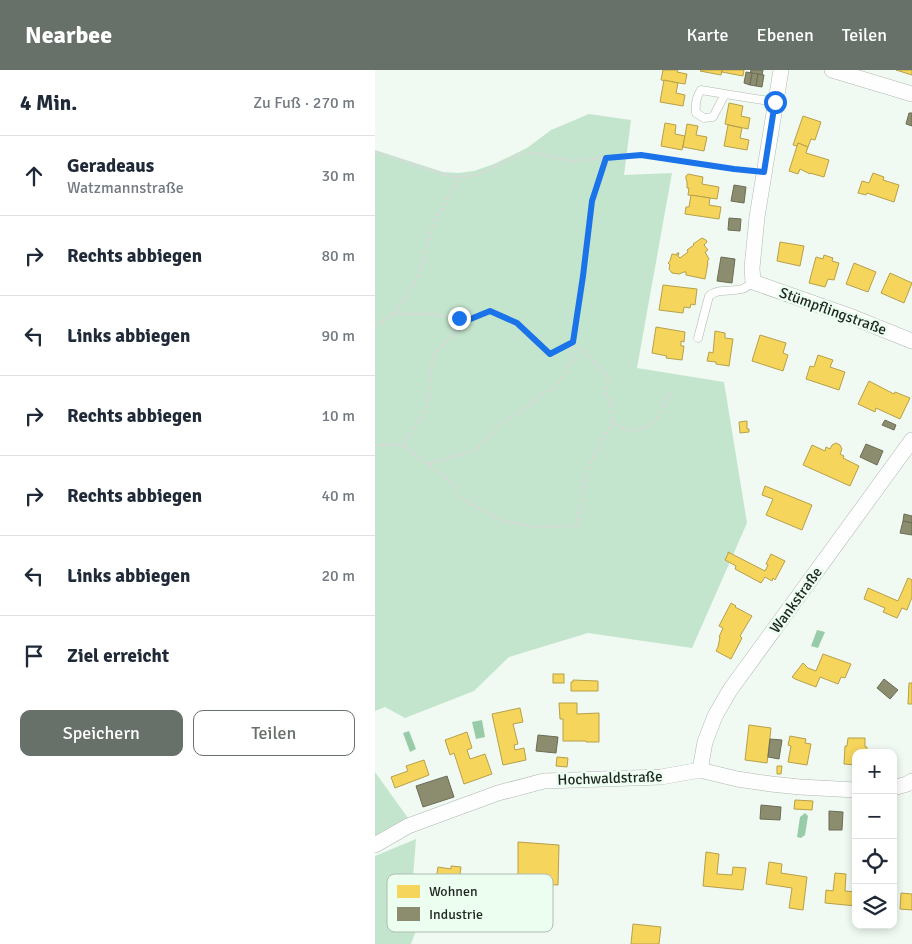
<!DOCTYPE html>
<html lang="de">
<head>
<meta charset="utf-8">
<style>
  body { margin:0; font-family:Signika,sans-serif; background:#f6f6f7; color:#1f2937 }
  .controls { position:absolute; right:15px; bottom:15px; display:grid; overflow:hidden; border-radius:10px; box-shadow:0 2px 8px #0003 }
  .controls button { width:45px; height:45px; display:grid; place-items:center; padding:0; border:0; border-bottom:1px solid #e0e1e3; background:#fff; color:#1f2937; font:25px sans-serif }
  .stop { position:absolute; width:15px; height:15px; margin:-11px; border:4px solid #1a73e8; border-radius:50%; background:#fff }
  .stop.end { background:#1a73e8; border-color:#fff; box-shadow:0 1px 5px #0008 }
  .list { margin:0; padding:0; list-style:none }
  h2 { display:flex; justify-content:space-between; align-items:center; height:65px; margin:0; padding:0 20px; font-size:21px }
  h2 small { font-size:16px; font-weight:400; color:#747a83 }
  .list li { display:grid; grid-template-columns:32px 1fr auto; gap:15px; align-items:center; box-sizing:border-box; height:80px; padding:0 20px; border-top:1px solid #e0e1e3 }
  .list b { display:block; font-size:19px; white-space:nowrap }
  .list p { margin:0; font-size:16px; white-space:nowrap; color:#747a83 }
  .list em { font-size:16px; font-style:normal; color:#747a83 }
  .actions { display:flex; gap:10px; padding:15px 20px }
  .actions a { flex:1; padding:11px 0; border:1px solid #68706a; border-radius:10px; text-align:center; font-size:18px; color:#68706a }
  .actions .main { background:#68706a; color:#fff }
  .icon { flex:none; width:28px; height:28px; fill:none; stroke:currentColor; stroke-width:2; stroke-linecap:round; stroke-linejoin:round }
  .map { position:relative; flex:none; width:537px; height:874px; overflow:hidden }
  header { display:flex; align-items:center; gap:30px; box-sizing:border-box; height:70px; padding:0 25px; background:#68706a; color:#fff }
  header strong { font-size:24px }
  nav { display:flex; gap:28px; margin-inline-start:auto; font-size:18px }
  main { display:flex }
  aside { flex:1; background:#fff }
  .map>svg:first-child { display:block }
  .green { fill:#c4e5cd }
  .water { fill:#98cca8 }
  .homes { fill:#f6d55c; stroke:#b6a04a }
  .industry { fill:#8c8c6e; stroke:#6b6d57 }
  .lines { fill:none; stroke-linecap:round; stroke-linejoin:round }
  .lane-casing { stroke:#b0b7b2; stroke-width:9 }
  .street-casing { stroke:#b0b7b2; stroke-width:16 }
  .path { stroke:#d7dad8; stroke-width:2.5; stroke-dasharray:4 2.5; stroke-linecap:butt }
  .lane { stroke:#fdfefd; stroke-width:8 }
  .street { stroke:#fdfefd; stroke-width:15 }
  .route { stroke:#1a73e8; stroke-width:6 }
  .labels { text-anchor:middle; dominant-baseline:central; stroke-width:5; stroke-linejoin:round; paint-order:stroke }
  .street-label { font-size:15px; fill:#1f2621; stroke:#ecfef0 }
  .key { fill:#ecfef0; stroke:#aebdb2; stroke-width:1 }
  .key-label { font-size:14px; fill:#1f2621 }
</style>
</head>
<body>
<header>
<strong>Nearbee</strong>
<nav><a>Karte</a><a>Ebenen</a><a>Teilen</a></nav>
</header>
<main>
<aside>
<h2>4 Min.<small>Zu Fuß · 270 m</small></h2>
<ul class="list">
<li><svg class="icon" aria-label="ahead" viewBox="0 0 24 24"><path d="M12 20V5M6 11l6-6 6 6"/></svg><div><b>Geradeaus</b><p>Watzmannstraße</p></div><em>30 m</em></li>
<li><svg class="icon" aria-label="right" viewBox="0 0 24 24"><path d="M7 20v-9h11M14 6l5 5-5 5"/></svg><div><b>Rechts abbiegen</b></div><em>80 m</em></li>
<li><svg class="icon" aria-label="left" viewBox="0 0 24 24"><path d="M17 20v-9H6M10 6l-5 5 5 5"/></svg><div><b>Links abbiegen</b></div><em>90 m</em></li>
<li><svg class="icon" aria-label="right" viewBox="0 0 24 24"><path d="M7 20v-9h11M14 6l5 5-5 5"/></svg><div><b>Rechts abbiegen</b></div><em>10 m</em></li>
<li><svg class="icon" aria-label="right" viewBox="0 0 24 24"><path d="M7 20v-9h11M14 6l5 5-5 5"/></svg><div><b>Rechts abbiegen</b></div><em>40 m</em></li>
<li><svg class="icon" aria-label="left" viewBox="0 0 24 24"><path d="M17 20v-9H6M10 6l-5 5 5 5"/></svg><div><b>Links abbiegen</b></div><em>20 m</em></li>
<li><svg class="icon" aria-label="arrive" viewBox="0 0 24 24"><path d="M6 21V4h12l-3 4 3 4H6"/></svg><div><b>Ziel erreicht</b></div></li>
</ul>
<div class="actions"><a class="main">Speichern</a><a>Teilen</a></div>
</aside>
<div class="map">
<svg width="537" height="874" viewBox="0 0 537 874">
  <rect width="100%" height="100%" fill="#f0faf2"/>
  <g class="green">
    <path d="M 214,44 L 256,50 L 249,105 L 297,103 L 262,298 L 349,312 L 372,453 L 317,578 L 213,563 L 134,587 L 99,621 L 30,648 L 10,637 L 0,641 L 0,80 L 68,102 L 83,103 L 99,101 L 119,94 L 152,78 L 176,60 Z"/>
    <path d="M 0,702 L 33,748 L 0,766 Z"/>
    <path d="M 41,769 L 37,820 L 50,836 L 36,874 L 0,874 L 0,786 Z"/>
  </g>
  <g class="water">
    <path d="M 442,560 L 450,562 L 443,578 L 436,576 Z"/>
    <path d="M 107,650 L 110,667 L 101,669 L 97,652 Z"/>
    <path d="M 34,661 L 41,679 L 35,682 L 28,663 Z"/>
    <path d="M 430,743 L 433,746 L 430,765 L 426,768 L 422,767 L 425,747 Z"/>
  </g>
  <g class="homes">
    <path d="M 288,0 L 303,0 L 302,2 L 312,4 L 310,14 L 286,10 Z"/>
    <path d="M 326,0 L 347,0 L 346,5 L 325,1 Z"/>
    <path d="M 347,0 L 369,0 L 368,6 L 347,2 Z"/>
    <path d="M 521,0 L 537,0 L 537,5 Z"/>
    <path d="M 289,10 L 303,13 L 301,23 L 310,25 L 308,36 L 285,32 Z"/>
    <path d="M 354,33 L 368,36 L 366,46 L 375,48 L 373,59 L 350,54 Z"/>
    <path d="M 428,46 L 446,52 L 440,70 L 436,69 L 433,77 L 423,73 L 422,76 L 418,75 Z"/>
    <path d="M 290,53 L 301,55 L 300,64 L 310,66 L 307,80 L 286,76 Z"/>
    <path d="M 312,54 L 323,56 L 321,65 L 332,67 L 329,81 L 308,77 Z"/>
    <path d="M 353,55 L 367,58 L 365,68 L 374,70 L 372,80 L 349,76 Z"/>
    <path d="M 423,73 L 433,77 L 431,83 L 454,90 L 449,107 L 435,103 L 435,104 L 425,99 L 423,104 L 414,101 Z"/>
    <path d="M 498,103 L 509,107 L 508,110 L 524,115 L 519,132 L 492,123 L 491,125 L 483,123 L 487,111 L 494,113 Z"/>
    <path d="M 313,104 L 328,107 L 327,114 L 344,117 L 342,129 L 313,125 L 314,118 L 312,118 L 312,112 L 311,109 L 311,106 Z"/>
    <path d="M 316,125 L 335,128 L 334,135 L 346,137 L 344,149 L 310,144 L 311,137 L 314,137 Z"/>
    <path d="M 327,168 L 331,170 L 332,172 L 329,175 L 333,180 L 330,182 L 334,189 L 332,192 L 333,193 L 330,209 L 311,205 L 311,202 L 309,202 L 304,204 L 297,203 L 294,199 L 295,195 L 293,193 L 295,191 L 297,184 L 302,185 L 302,183 L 304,183 L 303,186 L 305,188 L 313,182 L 312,180 L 319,175 L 318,174 Z"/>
    <path d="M 405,172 L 429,176 L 425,196 L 402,191 Z"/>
    <path d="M 449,185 L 458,188 L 457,191 L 464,193 L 459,210 L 453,209 L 450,217 L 434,213 L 441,187 L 448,189 Z"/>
    <path d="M 479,193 L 501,202 L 493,222 L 471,214 Z"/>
    <path d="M 515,203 L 537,213 L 529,233 L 506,223 Z"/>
    <path d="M 288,215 L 322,219 L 320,235 L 316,234 L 315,238 L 309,237 L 308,243 L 284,240 Z"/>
    <path d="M 281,257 L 310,262 L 309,272 L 306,271 L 306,276 L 309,276 L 307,290 L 291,288 L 292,286 L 277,283 Z"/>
    <path d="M 340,261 L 350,263 L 350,268 L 358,269 L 354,296 L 341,294 L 341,292 L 332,291 L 334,282 L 338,283 Z"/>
    <path d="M 385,265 L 411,273 L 408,283 L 413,285 L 408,301 L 377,291 Z"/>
    <path d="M 443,285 L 458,290 L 455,297 L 470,302 L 464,320 L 431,309 L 435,296 L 439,297 Z"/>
    <path d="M 494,311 L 519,324 L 520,322 L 535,328 L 525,349 L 501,338 L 500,342 L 483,334 Z"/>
    <path d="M 372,351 L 372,359 L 374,359 L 374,362 L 365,363 L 364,352 Z"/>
    <path d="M 461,373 L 465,375 L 467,379 L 465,384 L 469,386 L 468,388 L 484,396 L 475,416 L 428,395 L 437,375 L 450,381 L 451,377 L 455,379 L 457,375 Z"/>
    <path d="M 390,416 L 437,435 L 427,460 L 391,445 L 398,429 L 387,425 Z"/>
    <path d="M 353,482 L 390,501 L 393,495 L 391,494 L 396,484 L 410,491 L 400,510 L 398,508 L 397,511 L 390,507 L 386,513 L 360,499 L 361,496 L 350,490 L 353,484 Z"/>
    <path d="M 533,508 L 537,510 L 537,527 L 532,540 L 527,538 L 522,548 L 508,542 L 510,538 L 489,529 L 493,518 L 523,531 Z"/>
    <path d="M 356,533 L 361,536 L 360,537 L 377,546 L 365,566 L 367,568 L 356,589 L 341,581 L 343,577 L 345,567 L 344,567 L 348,558 L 344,556 Z"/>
    <path d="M 448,584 L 476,594 L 470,608 L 466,607 L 463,614 L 445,607 L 441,617 L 420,609 L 417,607 L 428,593 L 433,598 L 441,601 Z"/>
    <rect x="178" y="604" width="11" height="9"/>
    <path d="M 198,610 L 223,611 L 223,621 L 196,621 L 196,612 L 198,612 Z"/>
    <path d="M 534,613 L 537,613 L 537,634 L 533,634 Z"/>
    <path d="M 184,633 L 202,633 L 202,644 L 224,643 L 224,672 L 211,672 L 211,671 L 188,671 L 188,649 L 185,649 Z"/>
    <path d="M 145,638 L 148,652 L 138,654 L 143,674 L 139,675 L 140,680 L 149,678 L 151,690 L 128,695 L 117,644 Z"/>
    <path d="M 374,655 L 396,658 L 392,693 L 370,690 Z"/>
    <path d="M 92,662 L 97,678 L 92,680 L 95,689 L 110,684 L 117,704 L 89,714 L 79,683 L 75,685 L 70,670 Z"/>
    <path d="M 415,666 L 431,669 L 430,673 L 436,674 L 432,695 L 413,692 L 416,676 L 413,675 Z"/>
    <path d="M 473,668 L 490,668 L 490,677 L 492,677 L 492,683 L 481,683 L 481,695 L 469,694 L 470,676 L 472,676 Z"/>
    <path d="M 182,687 L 193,688 L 192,697 L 181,696 Z"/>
    <path d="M 49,690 L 54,705 L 20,718 L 16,707 L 33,701 L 31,696 Z"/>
    <path d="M 402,696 L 407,696 L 406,704 L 402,704 Z"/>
    <path d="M 420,730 L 438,731 L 437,740 L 419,739 Z"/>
    <path d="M 143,772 L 184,775 L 183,815 L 143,813 Z"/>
    <path d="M 331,782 L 344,784 L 342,804 L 357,805 L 358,797 L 371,798 L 368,820 L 328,816 Z"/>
    <path d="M 394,792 L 407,794 L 406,803 L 432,807 L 428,840 L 414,838 L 417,818 L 391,814 Z"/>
    <path d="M 76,796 L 86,797 L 83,820 L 60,816 L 63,797 L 76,799 Z"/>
    <path d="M 460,803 L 471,804 L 470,821 L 481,822 L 481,836 L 450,833 L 451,820 L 458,821 Z"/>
    <path d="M 526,823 L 537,824 L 537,840 L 525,839 Z"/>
    <path d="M 258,854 L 286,857 L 284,874 L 256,874 Z"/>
  </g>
  <g class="industry">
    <path d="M 376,0 L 388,0 L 387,5 L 375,3 Z"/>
    <path d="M 371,2 L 377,3 L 375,15 L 369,13 Z"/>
    <path d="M 377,3 L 383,4 L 381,16 L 375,15 Z"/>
    <path d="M 383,4 L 389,5 L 387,17 L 381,16 Z"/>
    <path d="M 534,43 L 537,43 L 537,56 L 531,54 Z"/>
    <path d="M 359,115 L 371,117 L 369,133 L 356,131 Z"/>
    <path d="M 354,148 L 366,149 L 365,161 L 353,160 Z"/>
    <path d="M 346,187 L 360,189 L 357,213 L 342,211 Z"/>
    <path d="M 510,350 L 521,355 L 519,360 L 507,355 Z"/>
    <path d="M 491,374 L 508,381 L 502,395 L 485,387 Z"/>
    <path d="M 529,444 L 537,446 L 537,453 L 528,451 Z"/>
    <path d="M 528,451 L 537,453 L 537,465 L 525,463 Z"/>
    <path d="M 509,609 L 523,620 L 515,629 L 502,618 Z"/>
    <path d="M 163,665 L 183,667 L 181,683 L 161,681 Z"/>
    <path d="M 395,669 L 407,670 L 404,689 L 393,687 Z"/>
    <path d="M 72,706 L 79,727 L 48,737 L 41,716 Z"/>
    <path d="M 386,735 L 406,737 L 405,750 L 385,749 Z"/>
    <path d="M 454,741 L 468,742 L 467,760 L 454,760 Z"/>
  </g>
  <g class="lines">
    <defs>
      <g id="lane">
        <path d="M 350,24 L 326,20 C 321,27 320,34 321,43 L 329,48 L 338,47 L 350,24 L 400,32"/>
        <path d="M 323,268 L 334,226 C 343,218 356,222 367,219 C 371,218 375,214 378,212"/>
      </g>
      <g id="street">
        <path d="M 406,0 L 382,147 L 377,198 L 378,212 L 472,245 L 537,271"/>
        <path d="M 457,0 L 537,24"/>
        <path d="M 325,700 L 330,672 L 340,646 L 355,620 L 537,370"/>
        <path d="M 518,718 L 532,714 L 537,711"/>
        <path d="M 0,775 L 33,756 L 123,723 L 169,711 L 286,707 L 325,700 L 362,709 L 396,714 L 425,717 L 481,720"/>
      </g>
    </defs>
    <use href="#lane" class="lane-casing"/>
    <use href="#street" class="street-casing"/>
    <g class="path">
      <path d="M 0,82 L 74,106 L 85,107 L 101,105 L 114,100 L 148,83 L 160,83 L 196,91 L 266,85 L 375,100"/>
      <path d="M 19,244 L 58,244 L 93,250 L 115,241 L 143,253 L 175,284 L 198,272 L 208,206 L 217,131 L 231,88"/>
      <path d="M 0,256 L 19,244 L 43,207 L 59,152 L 85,107"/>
      <path d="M 198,272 L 218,291 L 234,309 L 231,324 L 236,334 L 237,352"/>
      <path d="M 0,375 L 28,375 L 52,338 L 58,284 L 93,250"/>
      <path d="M 28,375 L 78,413 L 84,427 L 128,451 L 161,457 L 202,456 L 211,401 L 237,352 L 253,361 L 271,357 L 285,345 L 297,319"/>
      <path d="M 53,394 L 101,380 L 125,354 L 155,335 L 163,326 L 181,317 L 197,291 L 198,272"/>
    </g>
    <use href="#lane" class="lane"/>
    <use href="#street" class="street"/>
  </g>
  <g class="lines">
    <path class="route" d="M 84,248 L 93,250 L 115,241 L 142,253 L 175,284 L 198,272 L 208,206 L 217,131 L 231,88 L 266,85 L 359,99 L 389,102 L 400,32"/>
  </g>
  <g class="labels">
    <g class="street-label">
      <text transform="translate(458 241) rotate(20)">Stümpflingstraße</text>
      <text transform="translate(421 530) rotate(-54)">Wankstraße</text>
      <text transform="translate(235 708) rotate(-2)">Hochwaldstraße</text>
    </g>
  </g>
  <rect x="12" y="804" width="166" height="58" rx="8" class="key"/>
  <rect x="22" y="815" width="23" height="13" fill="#f6d55c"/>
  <rect x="22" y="837" width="23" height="14" fill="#8c8c6e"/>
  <g class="key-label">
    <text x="54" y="826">Wohnen</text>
    <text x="54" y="849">Industrie</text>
  </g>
</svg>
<div class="controls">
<button>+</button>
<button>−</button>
<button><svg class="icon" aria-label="locate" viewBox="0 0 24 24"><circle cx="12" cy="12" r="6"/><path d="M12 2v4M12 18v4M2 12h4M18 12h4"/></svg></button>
<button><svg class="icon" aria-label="layers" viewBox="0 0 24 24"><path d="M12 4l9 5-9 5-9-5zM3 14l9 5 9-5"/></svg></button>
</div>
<div class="stop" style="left:400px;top:32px"></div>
<div class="stop end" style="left:84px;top:248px"></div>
</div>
</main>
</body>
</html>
